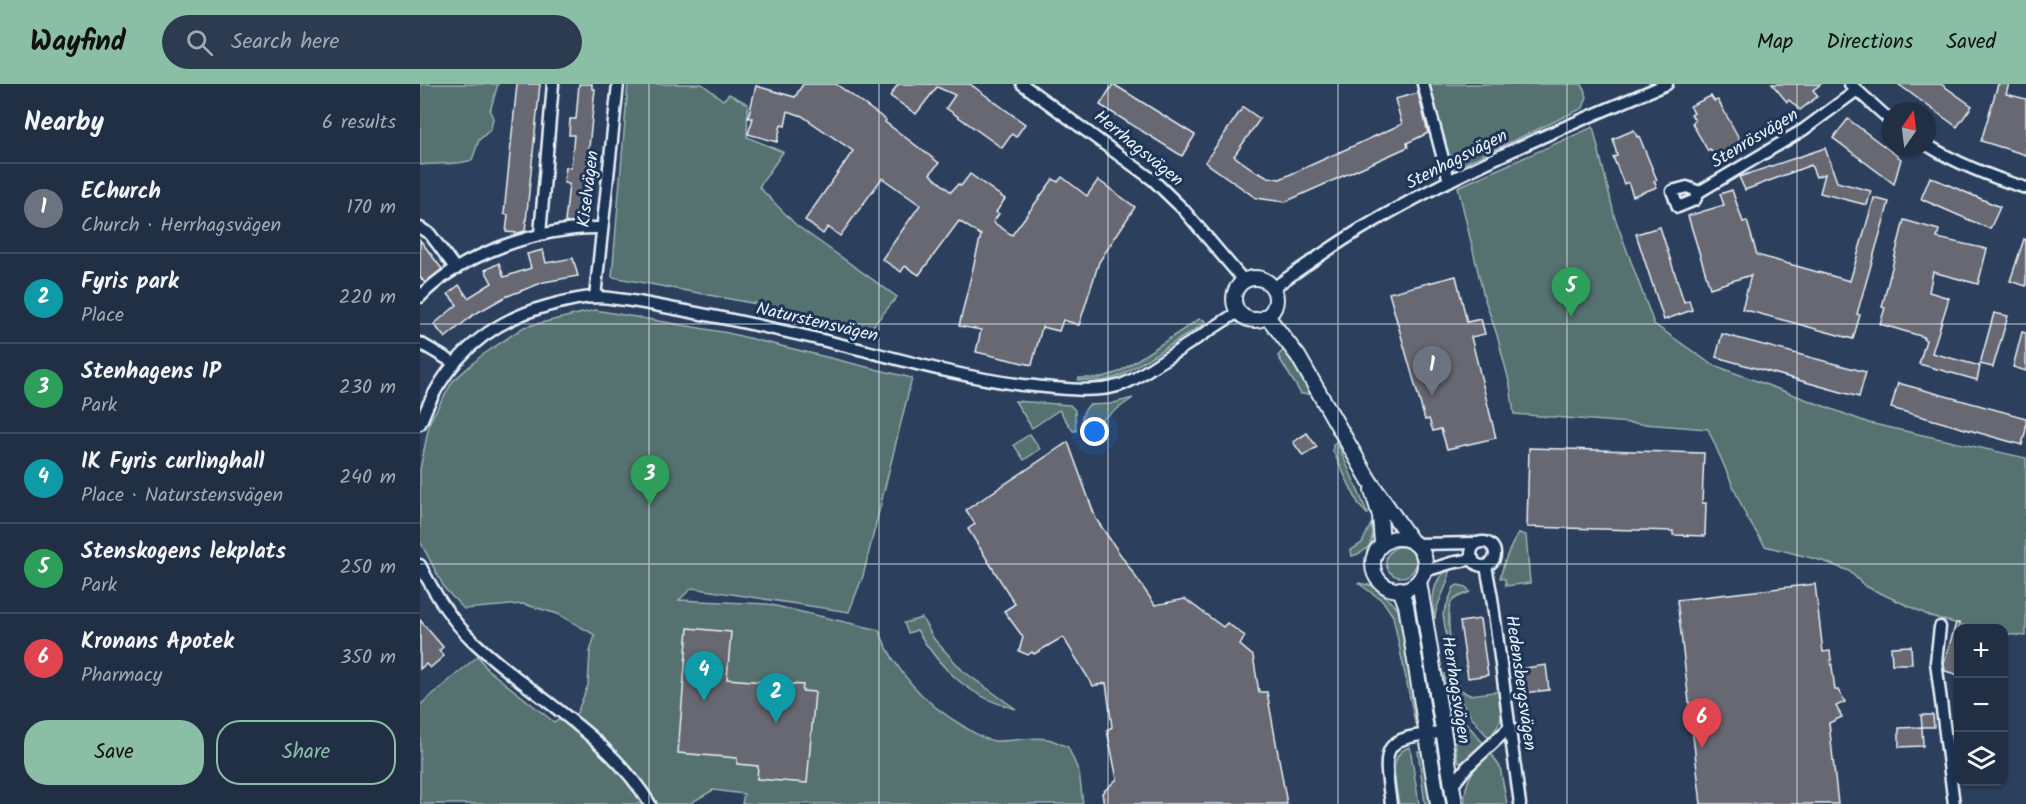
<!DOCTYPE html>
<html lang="en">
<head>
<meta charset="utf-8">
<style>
  body { margin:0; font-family:Kalam,sans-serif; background:#2d3b50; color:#f1f3f6 }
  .controls { position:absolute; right:18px; bottom:18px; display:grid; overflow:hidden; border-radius:12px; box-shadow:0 2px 4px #0004 }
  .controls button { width:54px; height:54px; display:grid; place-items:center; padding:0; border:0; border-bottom:2px solid #3e4a5e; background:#212f45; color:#f1f3f6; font:30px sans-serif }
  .compass { position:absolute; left:1462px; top:18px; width:54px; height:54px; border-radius:50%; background:#212f45; box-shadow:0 2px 4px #0004; rotate:14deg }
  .you { position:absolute; left:675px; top:348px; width:21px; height:21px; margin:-15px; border:4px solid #fff; border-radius:50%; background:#1a73e8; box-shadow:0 0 0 9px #1a73e833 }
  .badge { display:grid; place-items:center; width:39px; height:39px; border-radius:50%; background:#8abfa5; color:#fff; font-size:20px; font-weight:700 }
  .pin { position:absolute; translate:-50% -50px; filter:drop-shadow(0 2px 3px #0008) }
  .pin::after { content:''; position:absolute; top:32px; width:21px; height:18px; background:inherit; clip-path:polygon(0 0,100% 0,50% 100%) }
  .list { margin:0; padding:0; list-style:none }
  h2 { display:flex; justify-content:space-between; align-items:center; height:78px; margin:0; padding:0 24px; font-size:26px }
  h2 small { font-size:20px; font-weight:400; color:#a2a9b3 }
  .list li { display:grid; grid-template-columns:39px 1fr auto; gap:18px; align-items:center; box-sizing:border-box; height:90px; padding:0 24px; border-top:2px solid #3e4a5e }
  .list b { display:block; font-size:22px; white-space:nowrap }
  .list p { margin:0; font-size:20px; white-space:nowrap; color:#a2a9b3 }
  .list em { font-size:20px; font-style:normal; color:#a2a9b3 }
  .actions { display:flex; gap:12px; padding:18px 24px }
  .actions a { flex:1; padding:14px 0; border:2px solid #8abfa5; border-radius:24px; text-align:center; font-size:21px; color:#8abfa5 }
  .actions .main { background:#8abfa5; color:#111 }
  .icon { flex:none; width:33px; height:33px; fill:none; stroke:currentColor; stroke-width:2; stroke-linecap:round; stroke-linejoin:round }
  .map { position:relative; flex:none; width:1606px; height:720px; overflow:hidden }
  header { display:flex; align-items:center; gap:36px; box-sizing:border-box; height:84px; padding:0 30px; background:#8abfa5; color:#111 }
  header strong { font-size:28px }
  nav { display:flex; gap:33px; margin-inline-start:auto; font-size:21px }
  .search { width:420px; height:54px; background:#2d3b50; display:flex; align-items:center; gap:15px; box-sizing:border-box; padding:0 21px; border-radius:33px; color:#a2a9b3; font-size:22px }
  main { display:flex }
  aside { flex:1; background:#212f45 }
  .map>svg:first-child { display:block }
  .green { fill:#54716f; stroke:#9eb1b4; stroke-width:1.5 }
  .building { fill:#686872; stroke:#e8f1f8; stroke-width:1.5 }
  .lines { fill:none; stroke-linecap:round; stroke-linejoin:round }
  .minor-casing { stroke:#e8f1f8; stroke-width:15 }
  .tertiary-casing { stroke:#e8f1f8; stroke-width:18 }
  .minor { stroke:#1d3557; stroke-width:10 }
  .tertiary { stroke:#1d3557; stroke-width:14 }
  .grid { fill:none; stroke:#e8f1f8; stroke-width:1.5; stroke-opacity:0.55 }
  .labels { text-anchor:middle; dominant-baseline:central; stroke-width:6; stroke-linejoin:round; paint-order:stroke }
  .street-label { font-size:18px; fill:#e8f1f8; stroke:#1d3557 }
</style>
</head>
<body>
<header>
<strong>Wayfind</strong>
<div class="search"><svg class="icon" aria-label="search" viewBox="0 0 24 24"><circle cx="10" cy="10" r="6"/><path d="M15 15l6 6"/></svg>Search here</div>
<nav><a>Map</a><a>Directions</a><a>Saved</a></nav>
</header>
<main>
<aside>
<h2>Nearby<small>6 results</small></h2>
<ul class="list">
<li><span class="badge" style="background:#6b7280">1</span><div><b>EChurch</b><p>Church · Herrhagsvägen</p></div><em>170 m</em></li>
<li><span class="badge" style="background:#0f9aa8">2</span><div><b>Fyris park</b><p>Place</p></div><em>220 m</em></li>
<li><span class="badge" style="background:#2e9e5b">3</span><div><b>Stenhagens IP</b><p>Park</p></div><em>230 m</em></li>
<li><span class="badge" style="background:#0f9aa8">4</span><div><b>IK Fyris curlinghall</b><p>Place · Naturstensvägen</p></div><em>240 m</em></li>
<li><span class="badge" style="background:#2e9e5b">5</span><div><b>Stenskogens lekplats</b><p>Park</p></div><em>250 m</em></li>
<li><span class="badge" style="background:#e0444e">6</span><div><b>Kronans Apotek</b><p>Pharmacy</p></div><em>350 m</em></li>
</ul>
<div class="actions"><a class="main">Save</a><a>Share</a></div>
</aside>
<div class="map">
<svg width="1606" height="720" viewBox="0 0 1606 720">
  <rect width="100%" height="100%" fill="#2c3f5c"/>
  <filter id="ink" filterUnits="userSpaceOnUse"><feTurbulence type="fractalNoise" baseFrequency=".0167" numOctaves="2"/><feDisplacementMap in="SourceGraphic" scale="12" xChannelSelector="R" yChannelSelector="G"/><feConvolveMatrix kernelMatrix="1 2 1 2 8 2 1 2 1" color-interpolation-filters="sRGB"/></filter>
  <g filter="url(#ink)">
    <g class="green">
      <path d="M 0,0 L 78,0 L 70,27 L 73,34 L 71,45 L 59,56 L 52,76 C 35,82 17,78 0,81 Z"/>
      <path d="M 208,0 L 282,0 L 303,16 L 309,10 L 328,20 L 327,53 L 363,68 L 339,103 L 376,141 L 477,213 L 448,248 L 353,223 L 192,193 Z"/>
      <path d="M 1003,0 L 1162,0 L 1167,13 L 1163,24 L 1035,84 L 1025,79 Z"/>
      <path d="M 1173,43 L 1195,134 L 1234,240 L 1291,280 L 1449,339 L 1606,374 L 1606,552 L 1584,550 L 1584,544 L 1552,544 L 1510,532 L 1445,502 L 1429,487 L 1403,477 L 1345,462 L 1327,434 L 1288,345 L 1094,330 L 1090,301 L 1077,251 L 1064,213 L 1038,103 Z"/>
      <path d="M 175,226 L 308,249 L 492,294 L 443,492 L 429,528 L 272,504 L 259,516 L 347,520 L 459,546 C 475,588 504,619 543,642 C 553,648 564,656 576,657 C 593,658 611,652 627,655 C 634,656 642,661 648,663 L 659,688 L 663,720 L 322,720 L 324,710 L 293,706 L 269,720 L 0,720 L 0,621 L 58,572 L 67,585 L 134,638 L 157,629 L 168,601 L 170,568 L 175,551 L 138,530 L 103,520 L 44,525 L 25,505 L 0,457 L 0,385 L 10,337 L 33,297 L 61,272 L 104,243 Z"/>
      <path d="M 779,235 L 784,236 L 786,239 L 700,292 L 683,297 L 658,296 L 659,294 L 680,294 L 699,288 Z"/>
      <path d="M 864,265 L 891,310 L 881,310 L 858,272 Z"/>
      <path d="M 713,314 L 663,349 C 660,339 661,329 669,321 L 690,320 Z"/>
      <path d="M 595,317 L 650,321 L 655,326 L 656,347 L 653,347 L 639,326 L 612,344 Z"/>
      <path d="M 610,350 L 620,365 L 604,376 L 594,361 Z"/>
      <path d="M 917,358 L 948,430 L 947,430 L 939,421 L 913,367 L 913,360 Z"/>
      <path d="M 951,440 C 956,457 948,468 932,472 L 931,466 L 942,459 Z"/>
      <path d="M 1099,449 L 1106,451 L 1110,499 L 1086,502 L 1085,495 L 1080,494 C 1084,477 1089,463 1099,449 Z"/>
      <circle cx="981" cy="478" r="15"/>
      <path d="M 1029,485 C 1030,503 1015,517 1015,535 C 1011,518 1012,494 1029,485 Z"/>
      <path d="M 938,499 L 954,502 L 978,525 L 998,631 L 995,638 L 973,532 L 963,517 Z"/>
      <path d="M 1038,501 L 1046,503 L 1050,508 C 1044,511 1035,512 1031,519 C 1025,528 1033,588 1037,598 C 1039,605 1044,609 1050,611 L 1081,607 C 1083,629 1084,637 1069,654 L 1052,634 L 1042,619 L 1032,587 L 1023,530 L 1034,503 Z"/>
      <path d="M 502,534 L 514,555 L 543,587 L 596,625 C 550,614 520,585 497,546 L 488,549 L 484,539 Z"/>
      <path d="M 1024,589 L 1036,627 L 1064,660 L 1042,679 L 1038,677 Z"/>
      <path d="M 990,663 L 999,720 L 979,720 C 976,702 966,669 990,663 Z"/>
      <path d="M 998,667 L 1003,667 L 1011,720 L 1005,720 Z"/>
      <path d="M 1070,668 L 1080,683 L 1087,720 L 1045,720 C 1043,698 1055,682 1070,668 Z"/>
    </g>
    <g class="building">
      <path d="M 97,0 L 120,0 L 105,147 L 98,149 L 86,148 L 88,131 L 84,130 Z"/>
      <path d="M 159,0 L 172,0 L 172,5 L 175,5 L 162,132 L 161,137 L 149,139 L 145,138 L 149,100 L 144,99 L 146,83 L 151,84 L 154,51 L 149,51 L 150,35 L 156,35 Z"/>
      <path d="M 383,0 L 416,0 L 466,36 L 465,38 L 519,79 L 510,90 L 531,108 L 538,100 L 541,102 L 550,90 L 585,115 L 576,128 L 579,130 L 573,138 L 592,151 L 633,95 L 638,98 L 642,93 L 667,112 L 678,96 L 715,123 L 679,178 L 659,241 L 643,236 L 639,247 L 622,243 L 612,281 L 556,268 L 561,246 L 539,242 L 561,151 L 539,137 L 499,191 L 485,182 L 481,188 L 462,175 L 500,121 L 462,94 L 420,152 L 408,143 L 403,150 L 385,136 L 433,67 L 382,32 L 368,27 L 365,42 L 361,41 L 357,58 L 328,50 L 333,34 L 328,34 L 336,2 L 375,13 Z"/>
      <path d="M 478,0 L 550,0 L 605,40 L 596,53 L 592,50 L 582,64 L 526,24 L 535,11 L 517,3 L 496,30 L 470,12 Z"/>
      <path d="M 693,0 L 775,51 L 762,72 L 680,21 Z"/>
      <path d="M 1352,0 L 1401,0 L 1393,6 L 1398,12 L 1380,26 L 1369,16 L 1367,18 Z"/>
      <path d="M 1478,0 L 1521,0 L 1552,22 L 1537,43 Z"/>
      <path d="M 1578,0 L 1589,0 L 1586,10 L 1606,15 L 1606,71 L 1561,57 Z"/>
      <path d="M 998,9 L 1008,49 L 987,59 L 988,63 L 865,118 L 836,114 L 785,78 L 823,23 L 840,35 L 814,72 L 838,89 L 839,88 L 848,93 L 860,95 L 982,40 L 975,15 Z"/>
      <path d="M 1291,12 L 1294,17 L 1298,16 L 1320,56 L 1318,58 L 1322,65 L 1299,77 L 1290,65 L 1288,67 L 1272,39 L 1275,37 L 1271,30 L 1274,29 L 1270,22 Z"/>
      <path d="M 1428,35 L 1481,75 L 1474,100 L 1413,54 Z"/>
      <path d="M 1214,46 L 1217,53 L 1219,52 L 1237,96 L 1234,97 L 1237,103 L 1213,112 L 1208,98 L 1204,100 L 1193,73 L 1197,72 L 1193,55 Z"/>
      <path d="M 1405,64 L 1417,98 L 1451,107 L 1447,121 L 1400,109 L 1405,90 L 1396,93 L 1391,81 L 1325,106 L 1319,93 Z"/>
      <path d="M 1510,93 L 1580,123 L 1570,145 L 1501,115 Z"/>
      <path d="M 1312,106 L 1323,138 L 1327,137 L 1337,171 L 1430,197 L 1454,114 L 1469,118 L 1437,230 L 1440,231 L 1433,255 L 1322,225 L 1331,191 L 1290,204 L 1268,132 L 1304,121 L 1300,110 Z"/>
      <path d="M 1484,136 L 1519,146 L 1517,154 L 1567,165 L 1558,200 L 1513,188 L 1509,208 L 1529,214 L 1512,269 L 1560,282 L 1557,296 L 1499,280 L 1506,256 L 1503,255 L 1504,253 L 1460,240 L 1465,224 L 1462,223 Z"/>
      <path d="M 1240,143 L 1264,218 L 1269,216 L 1272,226 L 1244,236 L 1216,150 Z"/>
      <path d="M 1604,155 L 1606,156 L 1606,202 L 1590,197 Z"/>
      <path d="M 0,156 L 22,185 L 5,199 L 0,193 Z"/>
      <path d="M 123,166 L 126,179 L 153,174 L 158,192 L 124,198 L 85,213 L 53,231 L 25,254 L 14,240 L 37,221 L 28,210 L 39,201 L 48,214 L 72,199 L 65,186 L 79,179 L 84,193 L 111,184 L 107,170 Z"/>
      <path d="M 1036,192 L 1047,238 L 1061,235 L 1065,250 L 1051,253 L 1076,354 L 1027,365 L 1021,345 L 1013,347 L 1009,335 L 1005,336 L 969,209 Z"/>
      <path d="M 1574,229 L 1588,232 L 1573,283 L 1560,280 Z"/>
      <path d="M 1602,248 L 1606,249 L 1606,287 L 1593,283 Z"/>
      <path d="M 1302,250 L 1446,288 L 1439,313 L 1296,273 Z"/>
      <path d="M 1478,299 L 1606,334 L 1606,345 L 1602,361 L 1471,324 Z"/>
      <path d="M 887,349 L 897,363 L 883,372 L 873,358 Z"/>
      <path d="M 648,358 L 676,435 L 735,521 L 765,515 L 803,543 L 807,539 L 825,552 L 820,561 L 833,572 L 839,608 L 847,608 L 867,720 L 684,720 L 682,709 L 697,695 L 687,646 L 692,643 L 686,599 L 673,602 L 643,553 L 614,570 L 612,568 L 608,571 L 599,567 L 603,553 L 584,527 L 595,520 L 548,445 L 555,440 L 546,426 Z"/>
      <path d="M 1109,364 L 1284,369 L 1282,419 L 1286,419 L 1285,452 L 1253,451 L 1253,447 L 1107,443 Z"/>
      <path d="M 1395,500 L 1403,568 L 1410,567 L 1415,606 L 1418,606 L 1425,618 L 1416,622 L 1422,633 L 1409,639 L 1418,720 L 1281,720 L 1257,516 Z"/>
      <path d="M 1060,535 L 1068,591 L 1048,594 L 1040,538 Z"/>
      <path d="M 0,536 L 23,563 L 19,567 L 24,572 L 10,584 L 6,580 L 0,585 Z"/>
      <path d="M 1536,539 L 1539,539 L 1539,591 L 1525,587 L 1524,579 Z"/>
      <path d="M 268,544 L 311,548 L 307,595 L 383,601 L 382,607 L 395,608 L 387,699 L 337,695 L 338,682 L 317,680 L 317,674 L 258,669 Z"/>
      <path d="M 1491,562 L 1492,580 L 1472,580 L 1471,563 Z"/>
      <path d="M 1126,581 L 1129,606 L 1103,609 L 1099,585 Z"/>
      <path d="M 1501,631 L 1513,631 L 1514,643 L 1502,643 Z"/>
      <path d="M 1502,643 L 1503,662 L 1479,663 L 1479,644 Z"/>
    </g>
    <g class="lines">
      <defs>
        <g id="minor">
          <path d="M 602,0 L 733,96 L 763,125 L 824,197"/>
          <path d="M 1003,0 L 1029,97"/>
          <path d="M 1430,0 L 1471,37"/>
          <path d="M 1507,61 C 1538,80 1571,93 1606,104"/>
          <path d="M 1279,108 L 1275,116 L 1258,123 L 1252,107 L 1267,103 L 1279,108 L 1383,46 L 1436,7"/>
          <path d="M 0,144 L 10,150 L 36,185"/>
          <path d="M 120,150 L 133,0"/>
          <path d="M 853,204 C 882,184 911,163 941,145 C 1038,87 1143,43 1247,0"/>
          <path d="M 0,213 C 42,169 122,143 181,144"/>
          <path d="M 175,213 L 198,0"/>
          <path d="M 0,259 L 34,279"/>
          <path d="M 0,340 C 23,279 64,239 127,222 C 142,218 160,213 176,213 C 206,214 237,222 266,227 C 325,238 384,251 443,266 C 496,280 548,294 603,301 C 629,303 672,310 697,302 C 703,301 709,297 714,295 L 818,228"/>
          <circle cx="1063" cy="470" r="12"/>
          <path d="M 997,460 L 1057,459"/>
          <path d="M 0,481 C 14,509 30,535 52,556 C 110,612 187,649 230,720"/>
          <path d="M 1066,482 L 1072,514 L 1100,720"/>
          <path d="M 1005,487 L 1031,479 L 1053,475"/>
          <path d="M 1520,543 L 1516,578 L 1534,720"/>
          <path d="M 1032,702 L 1047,683 L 1089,644"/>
          <path d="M 971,720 C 963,663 960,653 1023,649"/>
        </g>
        <g id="tertiary">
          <circle cx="835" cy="215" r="21"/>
          <path d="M 847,232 L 878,272 L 949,396 L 990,455"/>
          <path d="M 952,406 L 960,432 L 962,459"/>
          <circle cx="979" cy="480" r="26"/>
          <path d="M 999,497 L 1035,720"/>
          <path d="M 980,505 L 986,521 L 1018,720"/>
        </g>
      </defs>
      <use href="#minor" class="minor-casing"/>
      <use href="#tertiary" class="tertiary-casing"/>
      <use href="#minor" class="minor"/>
      <use href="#tertiary" class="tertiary"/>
    </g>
  </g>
  <path class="grid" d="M 229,0 L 229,720M 459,0 L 459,720M 688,0 L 688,720M 918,0 L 918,720M 1147,0 L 1147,720M 1377,0 L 1377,720M 0,240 L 1606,240M 0,480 L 1606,480"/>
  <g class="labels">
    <g class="street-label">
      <text transform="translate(1335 55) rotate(-31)">Stenrösvägen</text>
      <text transform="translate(718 65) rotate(39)">Herrhagsvägen</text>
      <text transform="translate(1037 76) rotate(-27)">Stenhagsvägen</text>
      <text transform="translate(169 105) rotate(-83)">Kiselvägen</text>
      <text transform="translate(397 239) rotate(13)">Naturstensvägen</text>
      <text transform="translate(1100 599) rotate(82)">Hedensbergsvägen</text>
      <text transform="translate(1035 606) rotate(81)">Herrhagsvägen</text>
    </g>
  </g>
</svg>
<div class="controls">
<button>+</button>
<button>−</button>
<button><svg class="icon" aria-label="layers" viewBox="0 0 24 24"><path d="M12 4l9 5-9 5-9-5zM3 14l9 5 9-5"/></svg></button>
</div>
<svg class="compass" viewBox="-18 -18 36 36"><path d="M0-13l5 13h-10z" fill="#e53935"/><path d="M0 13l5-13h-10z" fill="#a2a9b3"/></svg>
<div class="you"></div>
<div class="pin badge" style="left:1012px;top:312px;background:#6b7280">1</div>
<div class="pin badge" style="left:356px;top:639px;background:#0f9aa8">2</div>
<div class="pin badge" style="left:230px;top:421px;background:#2e9e5b">3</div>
<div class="pin badge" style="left:284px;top:617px;background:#0f9aa8">4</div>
<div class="pin badge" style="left:1151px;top:233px;background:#2e9e5b">5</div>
<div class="pin badge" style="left:1282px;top:664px;background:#e0444e">6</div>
</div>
</main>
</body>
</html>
